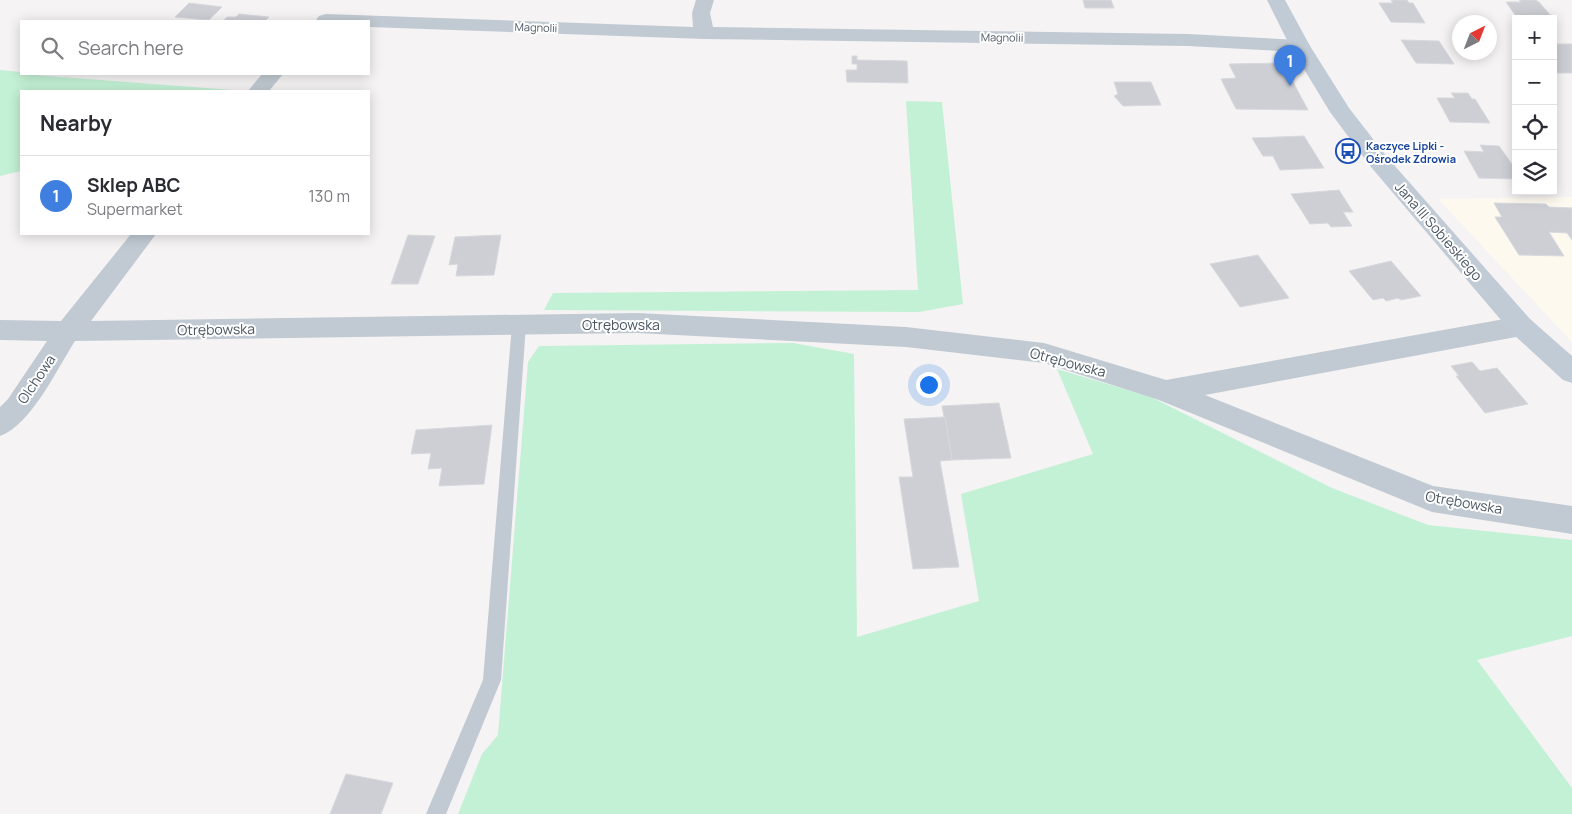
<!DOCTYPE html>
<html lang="en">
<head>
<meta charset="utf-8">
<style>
  body { margin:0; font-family:Manrope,sans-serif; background:#f2f2f3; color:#2b2b33 }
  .controls { position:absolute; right:15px; top:15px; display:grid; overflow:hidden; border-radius:0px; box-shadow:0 2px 12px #0003 }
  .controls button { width:45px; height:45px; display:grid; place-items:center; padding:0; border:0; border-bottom:1px solid #e1e1e2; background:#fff; color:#2b2b33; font:25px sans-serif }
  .compass { position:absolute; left:1452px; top:15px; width:45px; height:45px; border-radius:50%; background:#fff; box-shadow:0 2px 12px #0003; rotate:42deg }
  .you { position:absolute; left:928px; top:384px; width:18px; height:18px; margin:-12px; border:4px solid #fff; border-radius:50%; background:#1a73e8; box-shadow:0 0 0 8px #1a73e833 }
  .badge { display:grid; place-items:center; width:32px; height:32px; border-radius:50%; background:#7c3aed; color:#fff; font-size:16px; font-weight:700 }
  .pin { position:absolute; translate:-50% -41px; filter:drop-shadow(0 1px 2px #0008) }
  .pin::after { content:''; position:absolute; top:26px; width:18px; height:15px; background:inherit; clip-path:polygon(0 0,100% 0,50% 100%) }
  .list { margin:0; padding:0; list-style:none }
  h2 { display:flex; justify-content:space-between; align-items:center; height:65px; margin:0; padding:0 20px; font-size:21px }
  h2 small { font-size:16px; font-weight:400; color:#7c7c81 }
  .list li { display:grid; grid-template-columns:32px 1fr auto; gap:15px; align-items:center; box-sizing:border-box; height:80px; padding:0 20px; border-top:1px solid #e1e1e2 }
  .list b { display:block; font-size:19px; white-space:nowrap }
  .list p { margin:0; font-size:16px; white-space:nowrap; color:#7c7c81 }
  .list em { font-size:16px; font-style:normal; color:#7c7c81 }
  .icon { flex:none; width:28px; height:28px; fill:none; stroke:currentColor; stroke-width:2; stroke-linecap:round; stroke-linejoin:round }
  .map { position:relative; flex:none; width:1572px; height:814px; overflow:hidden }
  .search { position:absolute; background:#fff; box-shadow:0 2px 12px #0003; left:20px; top:20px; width:350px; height:55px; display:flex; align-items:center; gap:12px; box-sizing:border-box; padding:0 18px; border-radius:0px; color:#7c7c81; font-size:19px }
  .panel { position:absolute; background:#fff; box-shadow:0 2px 12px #0003; left:20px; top:90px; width:350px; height:145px; border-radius:0px }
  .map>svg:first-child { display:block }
  .commercial { fill:#fdf9ef }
  .green { fill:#c3f1d5 }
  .building { fill:#cdcfd5; stroke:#d7d9de }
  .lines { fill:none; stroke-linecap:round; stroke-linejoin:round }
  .lane { fill:#c1cad2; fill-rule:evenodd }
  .street { fill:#c1cad2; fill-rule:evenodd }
  .secondary { fill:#c1cbd6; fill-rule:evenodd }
  .labels { text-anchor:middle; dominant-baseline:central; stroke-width:4; stroke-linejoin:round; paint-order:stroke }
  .far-street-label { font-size:11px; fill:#4a5661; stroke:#fff }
  .far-transit-label { font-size:11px; font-weight:bold; fill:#164399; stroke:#fff; text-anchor:start }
  .street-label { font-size:14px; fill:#4a5661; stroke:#fff }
</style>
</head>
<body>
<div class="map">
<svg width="1572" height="814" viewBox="0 0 1572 814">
  <rect width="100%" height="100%" fill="#f5f3f3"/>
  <path class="commercial" d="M 1572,197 L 1572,342 L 1438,199 Z"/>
  <g class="green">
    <path d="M 0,70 L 21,72 L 21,74 L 246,91 L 21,91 L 21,171 L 0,176 Z"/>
    <path d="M 906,101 L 942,102 L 963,304 L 919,312 L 544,310 L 553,293 L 918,290 Z"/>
    <path d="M 793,343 L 854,354 L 857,637 L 979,601 L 961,494 L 1093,454 L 1057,369 L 1151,397 L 1332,488 L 1428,525 L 1572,540 L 1572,636 L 1477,660 L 1572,788 L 1572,814 L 458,814 L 482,754 L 498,735 L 528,362 L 539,346 Z"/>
  </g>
  <g class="building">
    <path d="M 1083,0 L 1111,0 L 1114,8 L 1085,8 Z"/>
    <path d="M 1391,0 L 1407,0 L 1409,3 L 1413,3 L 1425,23 L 1391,22 L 1379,3 L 1393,3 Z"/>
    <path d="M 1519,0 L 1535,0 L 1539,2 L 1557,23 L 1553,23 L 1553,19 L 1518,19 L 1506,2 L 1521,2 Z"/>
    <path d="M 189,3 L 222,7 L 209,20 L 175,17 Z"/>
    <path d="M 239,14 L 269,17 L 265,21 L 223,21 L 227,17 L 236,17 Z"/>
    <path d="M 1401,40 L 1439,41 L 1454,64 L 1416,63 Z"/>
    <rect x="1553" y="44" width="19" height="29"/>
    <path d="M 852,56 L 857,56 L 857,60 L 907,61 L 908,83 L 847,82 L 846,70 L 857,70 L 857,64 L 852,64 Z"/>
    <path d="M 1283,63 L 1308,110 L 1236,109 L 1221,79 L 1236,78 L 1229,64 Z"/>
    <path d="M 1114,82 L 1151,82 L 1161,105 L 1123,106 L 1114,96 L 1118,94 Z"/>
    <path d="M 1451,93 L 1468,93 L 1472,99 L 1475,99 L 1490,123 L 1450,122 L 1437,98 L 1455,98 Z"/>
    <path d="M 1304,136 L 1324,168 L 1280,170 L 1273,156 L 1263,156 L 1252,138 Z"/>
    <path d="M 1480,145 L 1499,146 L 1516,170 L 1516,179 L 1479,178 L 1464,151 L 1484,152 Z"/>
    <path d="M 1339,190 L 1353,212 L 1343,212 L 1352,226 L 1331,227 L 1328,223 L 1310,224 L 1291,194 Z"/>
    <path d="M 1494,203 L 1546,204 L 1549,207 L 1572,208 L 1572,240 L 1567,233 L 1549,232 L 1564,256 L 1519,255 L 1495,217 L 1502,217 Z"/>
    <path d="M 408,235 L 435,236 L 418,284 L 391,284 Z"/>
    <path d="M 501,235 L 494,275 L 456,276 L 458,264 L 449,265 L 455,237 Z"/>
    <path d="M 1258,255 L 1289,298 L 1240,307 L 1210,264 Z"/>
    <path d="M 1391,261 L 1421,296 L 1401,300 L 1398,298 L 1386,301 L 1383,298 L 1373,300 L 1349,271 Z"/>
    <path d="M 1472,362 L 1480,371 L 1497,368 L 1528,404 L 1485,413 L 1456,376 L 1459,376 L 1451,366 Z"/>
    <path d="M 999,403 L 1011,458 L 952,460 L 942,406 Z"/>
    <path d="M 945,417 L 952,460 L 940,461 L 959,567 L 913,569 L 899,477 L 913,477 L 904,419 Z"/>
    <path d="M 492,425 L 484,484 L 439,486 L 442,468 L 428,469 L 431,453 L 411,454 L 416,430 Z"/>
    <path d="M 346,774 L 393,783 L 381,814 L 330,814 Z"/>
  </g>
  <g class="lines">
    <path class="lane" d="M 519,319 L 524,320 L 526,324 L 501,680 L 446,814 L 426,814 L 483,680 L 512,324 L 514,320 Z"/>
    <g class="street">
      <path d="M 696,0 L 714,0 L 710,13 L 713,27 L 1188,34 L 1300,40 L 1307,42 L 1310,46 L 1307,50 L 1300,52 L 1188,46 L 704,39 L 369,27 L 369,21 L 316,20 L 319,16 L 326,14 L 693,27 L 692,13 Z"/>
      <path d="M 262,74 L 283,74 L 269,91 L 248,91 Z"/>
      <path d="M 131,234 L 156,234 L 91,321 L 637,313 L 906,327 L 1044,343 L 1166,380 L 1521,316 L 1530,319 L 1534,326 L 1530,333 L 1521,336 L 1205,395 L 1433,486 L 1572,506 L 1572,534 L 1432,512 L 1159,400 L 1044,363 L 906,347 L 637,333 L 75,341 C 57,369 31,425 0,436 L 0,407 L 8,399 L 47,341 L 0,340 L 0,320 L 61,321 Z"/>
    </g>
    <path class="secondary" d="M 1267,0 L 1285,0 L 1310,46 L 1349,108 L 1387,157 L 1530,319 L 1572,356 L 1572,383 L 1563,380 L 1512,333 L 1371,167 L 1330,112 L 1290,46 Z"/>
  </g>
  <defs>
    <symbol id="bus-ring" viewBox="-11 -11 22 22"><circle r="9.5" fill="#fff" stroke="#1a4fb4" stroke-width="1.5"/><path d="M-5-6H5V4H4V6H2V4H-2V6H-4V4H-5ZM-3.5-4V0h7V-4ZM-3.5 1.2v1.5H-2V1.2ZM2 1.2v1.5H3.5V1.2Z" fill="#1a4fb4"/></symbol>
  </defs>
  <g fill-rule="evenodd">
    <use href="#bus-ring" x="1334" y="137" width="28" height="28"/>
  </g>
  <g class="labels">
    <g class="far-street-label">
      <text transform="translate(536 27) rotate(2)">Magnolii</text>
      <text transform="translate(1002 37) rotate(1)">Magnolii</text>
    </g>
    <g class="far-transit-label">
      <text x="1366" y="145">Kaczyce Lipki -<tspan x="1366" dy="13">Ośrodek Zdrowia</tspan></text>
    </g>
    <g class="street-label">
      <text transform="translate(1439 231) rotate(49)">Jana III Sobieskiego</text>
      <text x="621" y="324">Otrębowska</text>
      <text transform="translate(216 329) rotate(-1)">Otrębowska</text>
      <text transform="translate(1068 362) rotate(15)">Otrębowska</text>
      <text transform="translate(36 379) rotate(-56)">Olchowa</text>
      <text transform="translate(1464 502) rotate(10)">Otrębowska</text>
    </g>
  </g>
</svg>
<div class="controls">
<button>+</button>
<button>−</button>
<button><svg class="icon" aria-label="locate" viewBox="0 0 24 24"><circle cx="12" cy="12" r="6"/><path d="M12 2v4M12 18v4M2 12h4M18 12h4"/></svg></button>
<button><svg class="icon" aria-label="layers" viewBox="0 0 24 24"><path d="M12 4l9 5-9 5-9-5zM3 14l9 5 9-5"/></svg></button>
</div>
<svg class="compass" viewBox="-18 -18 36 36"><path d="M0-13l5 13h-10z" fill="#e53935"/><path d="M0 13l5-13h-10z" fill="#7c7c81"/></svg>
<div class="you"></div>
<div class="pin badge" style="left:1290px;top:86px;background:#3f7fe0">1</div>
<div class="search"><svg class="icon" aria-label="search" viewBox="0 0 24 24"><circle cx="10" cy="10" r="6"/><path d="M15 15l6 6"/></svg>Search here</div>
<section class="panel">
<h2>Nearby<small></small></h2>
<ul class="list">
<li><span class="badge" style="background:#3f7fe0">1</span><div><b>Sklep ABC</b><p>Supermarket</p></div><em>130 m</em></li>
</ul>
</section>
</div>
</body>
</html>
